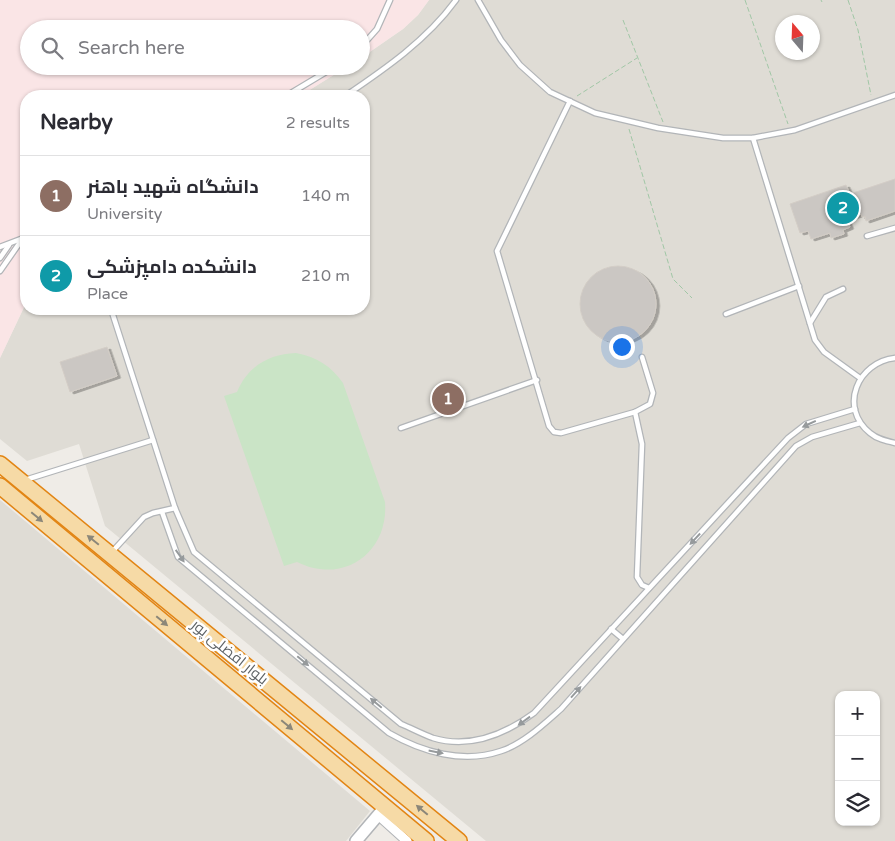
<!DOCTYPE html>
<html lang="en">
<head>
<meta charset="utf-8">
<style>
  body { margin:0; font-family:"Varela Round",Cairo,sans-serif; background:#f2f2f3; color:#2b2b33 }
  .controls { position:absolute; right:15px; bottom:15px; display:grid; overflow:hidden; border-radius:10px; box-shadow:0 1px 4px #0004 }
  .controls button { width:45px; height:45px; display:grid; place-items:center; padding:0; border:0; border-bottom:1px solid #e1e1e2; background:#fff; color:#2b2b33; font:25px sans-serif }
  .compass { position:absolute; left:775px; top:15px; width:45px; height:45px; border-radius:50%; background:#fff; box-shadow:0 1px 4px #0004; rotate:341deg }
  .you { position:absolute; left:621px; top:346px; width:18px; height:18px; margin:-12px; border:4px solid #fff; border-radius:50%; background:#1a73e8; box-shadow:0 0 0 8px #1a73e833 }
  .badge { display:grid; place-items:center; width:32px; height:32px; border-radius:50%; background:#db414b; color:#fff; font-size:16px; font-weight:700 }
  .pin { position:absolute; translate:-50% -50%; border:2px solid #fff; box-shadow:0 1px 5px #0006 }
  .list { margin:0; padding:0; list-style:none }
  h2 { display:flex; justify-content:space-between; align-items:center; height:65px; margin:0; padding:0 20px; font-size:21px }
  h2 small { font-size:16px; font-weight:400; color:#7c7c81 }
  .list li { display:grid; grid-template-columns:32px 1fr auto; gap:15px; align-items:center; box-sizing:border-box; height:80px; padding:0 20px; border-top:1px solid #e1e1e2 }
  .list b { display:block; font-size:19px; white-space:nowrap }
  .list p { margin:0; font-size:16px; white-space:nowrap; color:#7c7c81 }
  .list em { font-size:16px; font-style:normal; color:#7c7c81 }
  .icon { flex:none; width:28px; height:28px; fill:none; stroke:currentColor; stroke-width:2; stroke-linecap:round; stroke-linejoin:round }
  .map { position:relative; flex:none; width:895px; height:841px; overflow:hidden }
  .search { position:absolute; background:#fff; box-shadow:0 1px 4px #0004; left:20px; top:20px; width:350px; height:55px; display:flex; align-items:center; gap:12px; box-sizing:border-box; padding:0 18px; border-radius:28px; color:#7c7c81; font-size:19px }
  .panel { position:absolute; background:#fff; box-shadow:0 1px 4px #0004; left:20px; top:90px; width:350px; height:225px; border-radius:20px }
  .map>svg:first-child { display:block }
  .education { fill:#dfdcd5; fill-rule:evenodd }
  .medical { fill:#fae5e6 }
  .green { fill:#cae4c6 }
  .building { fill:#cbc7c3; stroke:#d3cdc6; filter:url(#shadow) }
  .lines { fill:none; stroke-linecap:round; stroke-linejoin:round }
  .service-casing { stroke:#b2b5b8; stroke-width:7 }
  .minor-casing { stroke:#b2b5b8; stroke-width:11 }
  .tertiary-casing { stroke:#b2b5b8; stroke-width:14 }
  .trunk-casing { stroke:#e28514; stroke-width:18 }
  .path { stroke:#a1c7a6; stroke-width:1; stroke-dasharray:5 2.5; stroke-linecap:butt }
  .service { stroke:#fff; stroke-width:4.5 }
  .minor { stroke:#fff; stroke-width:9 }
  .tertiary { stroke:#fff; stroke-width:11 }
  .trunk { stroke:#f6daa6; stroke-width:15 }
  .oneway { fill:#969a9c }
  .oneway2 { fill:#8c8779 }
  .labels { text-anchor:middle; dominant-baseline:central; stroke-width:5; stroke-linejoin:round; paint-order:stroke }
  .street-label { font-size:15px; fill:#5e6366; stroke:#fff }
</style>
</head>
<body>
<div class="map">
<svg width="895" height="841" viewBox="0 0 895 841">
  <defs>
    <filter id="shadow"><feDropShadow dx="3.5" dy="2" stdDeviation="0" flood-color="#0004"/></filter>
  </defs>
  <rect width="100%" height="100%" fill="#efece7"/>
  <g class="education">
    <path d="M 429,0 L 895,0 L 895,841 L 486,841 L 105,526 L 79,444 L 27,461 L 0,439 L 0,358 L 26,303 L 26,309 L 364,309 L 364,96 L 300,96 L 348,66 L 361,66 L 361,58 L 403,29 L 418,15 ZM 782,22 L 812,22 L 812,52 L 782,52 ZM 839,695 L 876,695 L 876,822 L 839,822 Z"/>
    <path d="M 0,500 L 370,811 L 346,841 L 0,841 Z"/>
  </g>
  <path class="medical" d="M 0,0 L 429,0 L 418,15 L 403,29 L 361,58 L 361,29 L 29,29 L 29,66 L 348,66 L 300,96 L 26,96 L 26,303 L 0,358 Z"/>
  <path class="green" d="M 296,353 C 317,357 331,366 343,383 L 385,502 C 389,553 343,585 297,562 L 284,566 L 224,396 L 237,392 C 248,366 269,354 296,353 Z"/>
  <g class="building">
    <path d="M 895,179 L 895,211 L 866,221 L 865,216 L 862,217 L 861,214 L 847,219 L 850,227 L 843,230 L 844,234 L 831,238 L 830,233 L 811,239 L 808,231 L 800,233 L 790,204 L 846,185 L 850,194 Z"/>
    <circle cx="618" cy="304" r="38"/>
    <path d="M 107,347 L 117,376 L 70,392 L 60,362 Z"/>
  </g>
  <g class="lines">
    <defs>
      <g id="service">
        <path d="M 478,0 L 501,40 L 520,65 L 550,92 L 595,113 L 658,128 L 723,138 L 753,138 L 795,130 L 895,95"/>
        <path d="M 361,47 L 377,29 L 390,0"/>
        <path d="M 286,96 L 336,66"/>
        <path d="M 345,96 C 385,69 427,40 456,0"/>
        <path d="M 570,101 L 497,251 L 549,426 L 554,432 L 561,433 L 635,412 L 650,404 L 653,393 L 642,357"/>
        <path d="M 753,138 L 815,340 L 824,352 L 860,378"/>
        <path d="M 867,236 L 895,228"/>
        <path d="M 0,247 L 26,237"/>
        <path d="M 0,258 L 9,245"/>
        <path d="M 0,271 L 23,238"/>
        <path d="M 111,309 L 175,508 L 153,513 L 144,517 L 111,553"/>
        <path d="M 726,314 L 799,286"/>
        <path d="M 810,323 L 826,297 L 843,289"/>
        <path d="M 895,358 C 858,362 838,407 870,433 C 877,439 886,441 895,443"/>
        <path d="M 635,412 L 642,444 L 637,577 L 642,585 L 649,588"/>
        <path d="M 401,428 L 537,380"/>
        <path d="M 25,480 L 153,440"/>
        <path d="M 175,508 L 194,552 L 401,724 C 411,728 422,734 433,738 C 470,749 504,735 534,713 L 788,438 L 806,424 L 855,409"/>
        <path d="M 162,512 L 178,557 L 389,733 C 422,752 463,764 501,751 C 523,744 544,724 561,709 L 796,446 L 812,437 L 860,423"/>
        <path d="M 611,629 L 623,639"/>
      </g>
      <path id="minor" d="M 378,815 L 407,841"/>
      <path id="tertiary" d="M 356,841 L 385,807"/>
      <g id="trunk">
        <path d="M 0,464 L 459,841"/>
        <path d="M 0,486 L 426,841"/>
      </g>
    </defs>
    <use href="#service" class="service-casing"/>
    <use href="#minor" class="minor-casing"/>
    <use href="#tertiary" class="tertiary-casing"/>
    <use href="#trunk" class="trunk-casing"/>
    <g class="path">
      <path d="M 745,0 L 788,124"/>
      <path d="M 821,0 L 822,2"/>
      <path d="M 848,0 L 858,30 L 871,95"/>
      <path d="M 623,20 L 663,122"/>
      <path d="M 577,96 L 637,58"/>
      <path d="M 629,129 L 673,279 L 692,298"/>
    </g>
    <use href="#service" class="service"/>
    <use href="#minor" class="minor"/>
    <use href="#tertiary" class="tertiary"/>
    <use href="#trunk" class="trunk"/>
  </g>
  <defs><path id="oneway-solid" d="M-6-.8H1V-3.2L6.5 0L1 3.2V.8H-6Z" transform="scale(1.25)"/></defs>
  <g class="oneway">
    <use href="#oneway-solid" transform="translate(809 424) rotate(155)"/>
    <use href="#oneway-solid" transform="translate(695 539) rotate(133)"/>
    <use href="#oneway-solid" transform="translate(180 556) rotate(55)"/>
    <use href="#oneway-solid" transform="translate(303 661) rotate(40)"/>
    <use href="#oneway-solid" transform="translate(576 692) rotate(-48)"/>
    <use href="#oneway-solid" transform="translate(376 703) rotate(-140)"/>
    <use href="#oneway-solid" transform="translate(524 721) rotate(144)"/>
    <use href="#oneway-solid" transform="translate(436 752) rotate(11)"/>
  </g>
  <g class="oneway2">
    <use href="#oneway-solid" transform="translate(37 517) rotate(40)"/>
    <use href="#oneway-solid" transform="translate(93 540) rotate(-141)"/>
    <use href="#oneway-solid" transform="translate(162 621) rotate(40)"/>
    <use href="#oneway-solid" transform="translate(287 725) rotate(40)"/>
    <use href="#oneway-solid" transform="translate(422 810) rotate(-140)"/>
  </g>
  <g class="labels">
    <g class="street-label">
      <text transform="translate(230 652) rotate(39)">بلوار افضلی پور</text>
    </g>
  </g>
</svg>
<div class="controls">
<button>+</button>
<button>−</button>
<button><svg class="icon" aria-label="layers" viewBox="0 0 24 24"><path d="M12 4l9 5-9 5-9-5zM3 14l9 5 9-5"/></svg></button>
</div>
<svg class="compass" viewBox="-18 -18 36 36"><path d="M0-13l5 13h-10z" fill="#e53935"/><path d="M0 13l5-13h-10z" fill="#7c7c81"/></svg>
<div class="you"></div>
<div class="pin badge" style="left:448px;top:399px;background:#8d6e63">1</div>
<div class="pin badge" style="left:843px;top:208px;background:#0f9aa8">2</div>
<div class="search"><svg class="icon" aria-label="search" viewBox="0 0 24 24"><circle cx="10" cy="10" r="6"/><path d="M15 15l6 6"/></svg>Search here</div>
<section class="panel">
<h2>Nearby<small>2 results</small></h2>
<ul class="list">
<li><span class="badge" style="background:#8d6e63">1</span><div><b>دانشگاه شهید باهنر</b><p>University</p></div><em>140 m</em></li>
<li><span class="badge" style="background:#0f9aa8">2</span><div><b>دانشکده دامپزشکی</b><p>Place</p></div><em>210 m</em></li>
</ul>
</section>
</div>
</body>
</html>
